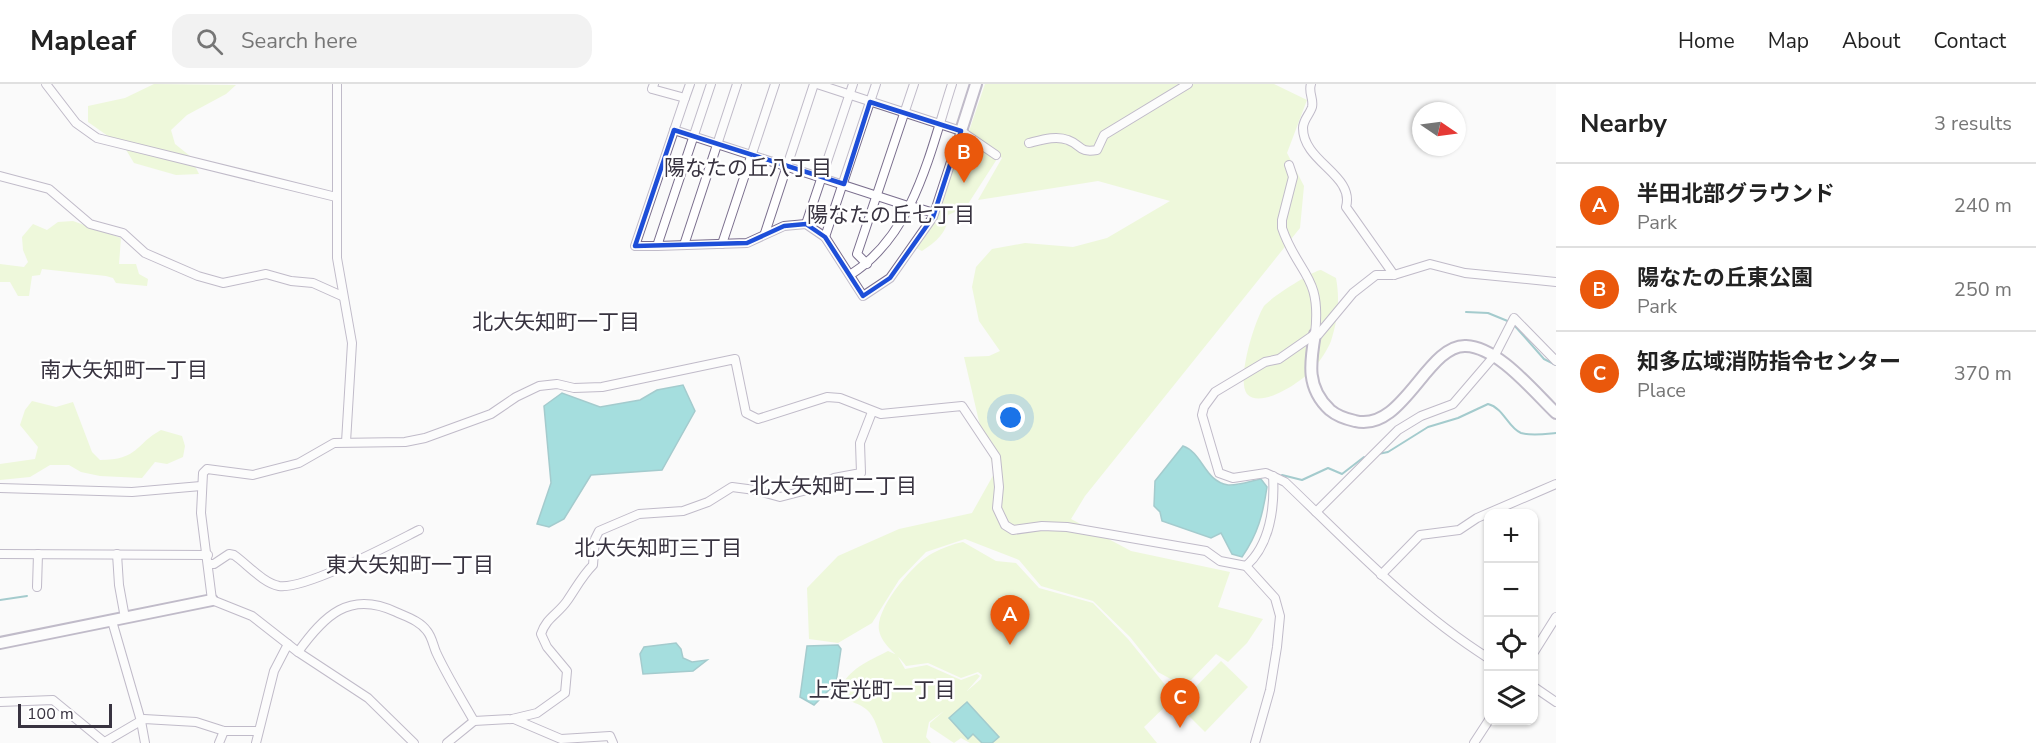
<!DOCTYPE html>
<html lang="en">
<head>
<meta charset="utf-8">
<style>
  body { margin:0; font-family:"Nunito Sans","Noto Sans JP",sans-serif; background:#f2f2f2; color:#222 }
  .controls { position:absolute; right:18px; bottom:18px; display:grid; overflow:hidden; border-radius:12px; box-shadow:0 2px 4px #0004 }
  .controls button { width:54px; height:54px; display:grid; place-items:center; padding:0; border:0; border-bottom:2px solid #e0e0e0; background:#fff; color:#222; font:30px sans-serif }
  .compass { position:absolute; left:1412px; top:18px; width:54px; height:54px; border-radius:50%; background:#fff; box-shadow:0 2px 4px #0004; rotate:103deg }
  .scale { position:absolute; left:18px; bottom:15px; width:94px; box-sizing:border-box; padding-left:6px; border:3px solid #383340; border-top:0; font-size:16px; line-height:21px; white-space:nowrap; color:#383340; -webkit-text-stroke:4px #fff; paint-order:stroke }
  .you { position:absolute; left:1011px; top:334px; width:21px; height:21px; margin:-15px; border:4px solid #fff; border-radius:50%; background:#1a73e8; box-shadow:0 0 0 9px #1a73e833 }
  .badge { display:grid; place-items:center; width:39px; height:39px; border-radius:50%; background:#ea580c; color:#fff; font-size:20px; font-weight:700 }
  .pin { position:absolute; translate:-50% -50px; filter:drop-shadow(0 2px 3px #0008) }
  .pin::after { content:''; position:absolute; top:32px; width:21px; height:18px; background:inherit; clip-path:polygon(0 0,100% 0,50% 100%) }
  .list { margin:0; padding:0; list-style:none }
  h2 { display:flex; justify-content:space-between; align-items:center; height:78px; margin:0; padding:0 24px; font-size:26px }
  h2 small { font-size:20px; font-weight:400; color:#767676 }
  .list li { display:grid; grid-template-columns:39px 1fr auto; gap:18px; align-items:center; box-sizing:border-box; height:84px; padding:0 24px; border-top:2px solid #e0e0e0 }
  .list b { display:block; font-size:22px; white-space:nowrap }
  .list p { margin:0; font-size:20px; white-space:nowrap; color:#767676 }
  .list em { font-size:20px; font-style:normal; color:#767676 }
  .icon { flex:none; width:33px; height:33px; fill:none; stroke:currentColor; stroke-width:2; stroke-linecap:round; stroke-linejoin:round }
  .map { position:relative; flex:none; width:1556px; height:659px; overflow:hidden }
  header { display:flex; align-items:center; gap:36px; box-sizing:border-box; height:84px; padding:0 30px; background:#fff; border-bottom:2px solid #e0e0e0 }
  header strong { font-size:28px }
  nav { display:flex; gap:33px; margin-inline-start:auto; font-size:21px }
  .search { width:420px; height:54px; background:#f2f2f2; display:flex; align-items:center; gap:15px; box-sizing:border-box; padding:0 21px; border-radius:18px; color:#767676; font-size:22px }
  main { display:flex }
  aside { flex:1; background:#fff }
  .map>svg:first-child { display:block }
  .green { fill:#e0f6b6 }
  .water { fill:#3ebcbd; stroke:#3c9398; stroke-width:1.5 }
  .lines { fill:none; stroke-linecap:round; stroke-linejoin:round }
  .stream { stroke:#3c9398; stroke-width:2 }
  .street-casing { stroke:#7b6f8e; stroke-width:10 }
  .secondary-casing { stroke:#7b6f8e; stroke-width:14 }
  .street { stroke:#fff; stroke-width:8 }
  .secondary { stroke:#fff; stroke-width:10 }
  .marked { fill:none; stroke:#1d4ed8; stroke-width:4.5; stroke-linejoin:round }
  .labels { text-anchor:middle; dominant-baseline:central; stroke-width:5; stroke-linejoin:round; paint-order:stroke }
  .neighbourhood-label { font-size:21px; fill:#383340; stroke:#fff }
</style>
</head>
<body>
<header>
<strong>Mapleaf</strong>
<div class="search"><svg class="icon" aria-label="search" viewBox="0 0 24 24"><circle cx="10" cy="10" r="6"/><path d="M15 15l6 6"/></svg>Search here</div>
<nav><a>Home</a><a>Map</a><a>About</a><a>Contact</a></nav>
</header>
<main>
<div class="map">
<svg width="1556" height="659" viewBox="0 0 1556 659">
  <rect width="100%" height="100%" fill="#fafafa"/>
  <g class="green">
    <path d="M 154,0 L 236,1 L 226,10 L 187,31 L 171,46 L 175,60 L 190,72 L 199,90 L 176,91 L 134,79 L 125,64 L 88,38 L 88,22 L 125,14 Z"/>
    <path d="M 985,0 L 1274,0 L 1307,16 L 1287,69 L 1304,102 L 1300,144 L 1085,412 L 1071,435 L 1131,467 L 1230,488 L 1218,523 L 1263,535 L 1247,559 L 1228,578 L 1216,570 L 1190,597 L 1176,598 L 1158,588 L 1130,553 L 1093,517 L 1041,502 L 1019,476 L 965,455 L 926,468 L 899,496 L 872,539 L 838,559 L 809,555 L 807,504 L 838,472 L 899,445 L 972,429 L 995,388 L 981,346 L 964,273 L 989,272 L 1000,267 L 979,237 L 972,203 L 976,183 L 992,165 L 1025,159 L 1073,163 L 1107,154 L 1170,117 L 1098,97 L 978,116 L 1002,74 L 969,47 Z"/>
    <path d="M 965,54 L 997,75 L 966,123 L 948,131 C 948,148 936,158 922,167 L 916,164 L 936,135 L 962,55 Z"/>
    <path d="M 73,137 L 121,154 L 119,180 L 136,180 L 139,190 L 148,195 L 147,202 L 116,199 L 113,194 L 106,192 L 42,185 L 40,191 L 32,192 L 29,212 L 18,212 L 10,198 L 0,198 L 0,180 L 24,183 L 28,178 L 23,166 L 22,153 L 33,140 L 47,146 L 58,138 Z"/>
    <path d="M 1321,186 L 1336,194 C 1340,216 1338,235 1331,257 C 1328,265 1320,277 1314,284 C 1304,296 1261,326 1247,310 C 1236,296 1255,236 1264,222 C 1269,215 1312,187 1321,186 Z"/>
    <path d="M 32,317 L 56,323 L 73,318 L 92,368 L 100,376 C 139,376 135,360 161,346 L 182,352 L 185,362 L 183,373 L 167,380 L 155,378 L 142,394 L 100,392 L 81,388 L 69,381 L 50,381 L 30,393 L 0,396 L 0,380 L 35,375 L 38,363 L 20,341 L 25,326 Z"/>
    <path d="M 963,458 L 996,477 L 1016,479 L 1039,504 L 1093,519 L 1128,555 L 1175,613 L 1144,643 L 1157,659 L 970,659 L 961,654 L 954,659 L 930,643 L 930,639 L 944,627 L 929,638 L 926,653 L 931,659 L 883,659 C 878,648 876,633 866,625 C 856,617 851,621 839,607 C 849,584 867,578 888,567 L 897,571 L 905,585 L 927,581 L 961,596 L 977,590 L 980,592 L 967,607 L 981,595 L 982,591 L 978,588 L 961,594 L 928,579 L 906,582 C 898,570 882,562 879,546 C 875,525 914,478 933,469 C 942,464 953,460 963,458 Z"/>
    <path d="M 1221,577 L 1248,603 L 1205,648 L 1178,621 Z"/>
  </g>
  <g class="water">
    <path d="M 683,301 L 695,327 L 662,386 L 591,391 L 564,435 L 549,443 L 537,440 L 551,399 L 544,322 L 562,309 L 600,323 L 640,316 L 657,306 Z"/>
    <path d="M 1183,362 C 1203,369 1204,397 1228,401 C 1237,402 1251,397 1261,395 L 1267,403 C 1263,430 1258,450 1242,473 L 1232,470 L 1221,449 L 1211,454 L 1162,437 L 1160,428 L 1154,422 L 1155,397 Z"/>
    <path d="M 676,559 L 681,565 L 683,574 L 692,578 L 707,576 L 693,587 L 643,590 L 640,570 L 644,563 Z"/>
    <path d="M 838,561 L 841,565 L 836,599 L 814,621 L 800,613 L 807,562 Z"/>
    <path d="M 967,618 L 999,653 L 992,659 L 982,659 L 973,650 L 968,655 L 949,634 Z"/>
  </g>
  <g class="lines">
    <g class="stream">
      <path d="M 1466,228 L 1488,229 L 1510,238"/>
      <path d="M 1514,241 L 1544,275 L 1556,281"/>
      <path d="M 1378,370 L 1388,368 L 1428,343 L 1458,334 L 1488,320 C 1504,324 1508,344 1521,349 C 1532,352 1545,350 1556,349"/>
      <path d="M 1282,391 L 1302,396 L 1328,384 L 1342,390 L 1364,373"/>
      <path d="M 0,516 L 27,512"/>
    </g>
    <defs>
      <g id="street">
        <path d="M 46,0 L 76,39 L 97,54 L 336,113"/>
        <path d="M 337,0 L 337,174 L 352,259 L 346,358"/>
        <path d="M 654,0 L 652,5 L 685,14 L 635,162 L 657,162"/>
        <path d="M 711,0 L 657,162 L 747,159 L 784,142 L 806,140 L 825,153 L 863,212 L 890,194 L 933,133 L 961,47"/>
        <path d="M 817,0 L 961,47 L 996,71"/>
        <path d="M 1311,0 C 1308,8 1314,15 1312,23 C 1310,30 1303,36 1303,44 C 1303,78 1355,91 1346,123 L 1394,191"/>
        <path d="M 685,14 L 690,0"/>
        <path d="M 674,46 L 911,123"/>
        <path d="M 1029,59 C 1041,56 1056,51 1068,56 C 1082,61 1078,69 1097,66 L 1104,51 L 1188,0"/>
        <path d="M 1289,81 L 1293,93 L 1282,136 L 1282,144 C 1298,191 1322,190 1315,250"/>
        <path d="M 0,92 L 49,105 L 90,140 L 123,149 L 145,169 L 198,192 L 223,199 L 266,190 L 291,197 L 313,199 L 342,212"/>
        <path d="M 911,122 L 934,129"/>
        <path d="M 806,140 L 853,0"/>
        <path d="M 765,149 L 814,0"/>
        <path d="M 825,153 L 876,0"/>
        <path d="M 722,160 L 775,0"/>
        <path d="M 684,161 L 737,0"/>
        <path d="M 867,180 L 857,170 L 914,0"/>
        <path d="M 850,191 C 914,151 930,68 952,0"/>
        <path d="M 0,404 L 132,408 L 201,402"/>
        <path d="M 1316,428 L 1398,346 L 1421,332 L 1453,320 L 1495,271 L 1514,234 L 1556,277"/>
        <path d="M 0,470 L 208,471"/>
        <path d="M 117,470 L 119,501 L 125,534"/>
        <path d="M 208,480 L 214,480 L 229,470 L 234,471 C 247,480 263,499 279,502 C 305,506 393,459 419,446"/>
        <path d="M 1246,482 C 1270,461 1275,423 1273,392"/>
        <path d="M 1381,491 L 1420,451 L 1459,446 L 1477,434 L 1556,400"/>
        <path d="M 37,503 L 38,470"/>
        <path d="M 112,537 L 141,637 L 145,659"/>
        <path d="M 298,568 C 324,532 349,506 396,528 C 407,533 420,537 427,547 C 432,553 433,561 436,568 C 447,592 461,614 474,637"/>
        <path d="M 1534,568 L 1556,533"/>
        <path d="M 1488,574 C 1412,526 1350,460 1285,398 L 1266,389 L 1233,394 L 1219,389 L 1202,331 L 1204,323 L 1215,308 L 1265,278 L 1279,275 L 1315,250 L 1318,251 L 1353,209 L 1376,191 L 1394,191 L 1430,180 L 1465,189 L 1556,198"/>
        <path d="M 1534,603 L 1556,618"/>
        <path d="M 0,618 L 53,616 L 103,657"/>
        <path d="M 514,635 L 561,655 L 610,652 L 613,659"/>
        <path d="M 103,659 L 144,635 L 196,638 L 224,647 L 257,647"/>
        <path d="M 219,659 L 224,647"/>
        <path d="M 256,659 L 274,587 L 288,560"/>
        <path d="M 414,659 L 368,614 L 298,568 L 252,532 L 212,516 L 201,429 L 203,389 L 207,385 L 253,391 L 299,379 L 334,359 L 405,358 L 425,354 L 491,330 L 516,313 L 539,302 L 557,300 L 574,304 L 602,303 L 735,275 L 746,329 L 758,335 L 827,313 L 840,314 L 881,330 L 962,322 L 996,373 L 999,403 L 997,424 L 1005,441 L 1013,446 L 1042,442 L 1067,443 L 1206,467 L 1220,477 L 1246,482 L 1275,514 L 1280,532 L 1277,563 L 1270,606 L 1255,659"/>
        <path d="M 447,659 L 474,637 L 512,635 L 537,629 L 565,609 L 567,587 L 547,563 L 541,550 C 546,534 558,530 567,517 C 576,504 582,492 593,481 L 595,455 L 599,447 L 639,430 L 683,427 L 708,418 L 732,403 L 755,406 L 780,413 L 811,405 L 834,394 L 861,389 L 860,359 L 872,328"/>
        <path d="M 1474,659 L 1489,636"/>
      </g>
      <g id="secondary">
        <path d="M 961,47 L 976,0"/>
        <path d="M 1315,250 C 1310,279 1306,304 1330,326 C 1337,332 1346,335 1355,337 C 1403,349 1427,260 1466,262 C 1498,263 1534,308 1556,329"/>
        <path d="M 0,559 L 212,516"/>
      </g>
    </defs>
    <use href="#street" class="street-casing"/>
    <use href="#secondary" class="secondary-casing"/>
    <use href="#street" class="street"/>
    <use href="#secondary" class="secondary"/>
  </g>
  <path d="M0 0H1556V659H0ZM 870,18 L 961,47 L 933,133 L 890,194 L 863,212 L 825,153 L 806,140 L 784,142 L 747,159 L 635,162 L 674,46 L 844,100 Z" fill="#fafafa" fill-opacity=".55" fill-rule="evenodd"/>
  <path class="marked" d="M 870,18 L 961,47 L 933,133 L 890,194 L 863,212 L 825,153 L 806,140 L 784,142 L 747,159 L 635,162 L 674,46 L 844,100 Z"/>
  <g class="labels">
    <g class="neighbourhood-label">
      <text x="748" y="84">陽なたの丘八丁目</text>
      <text x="891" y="131">陽なたの丘七丁目</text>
      <text x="556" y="238">北大矢知町一丁目</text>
      <text x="124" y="286">南大矢知町一丁目</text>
      <text x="833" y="402">北大矢知町二丁目</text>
      <text x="658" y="464">北大矢知町三丁目</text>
      <text x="410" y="481">東大矢知町一丁目</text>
      <text x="882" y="606">上定光町一丁目</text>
    </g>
  </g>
</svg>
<div class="controls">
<button>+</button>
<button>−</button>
<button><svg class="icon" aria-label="locate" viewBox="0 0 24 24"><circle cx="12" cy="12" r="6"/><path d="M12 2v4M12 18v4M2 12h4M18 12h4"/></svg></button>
<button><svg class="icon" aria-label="layers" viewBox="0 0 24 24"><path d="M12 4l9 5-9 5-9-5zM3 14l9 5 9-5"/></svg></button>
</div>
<svg class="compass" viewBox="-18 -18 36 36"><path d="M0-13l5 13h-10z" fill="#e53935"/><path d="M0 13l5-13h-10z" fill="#767676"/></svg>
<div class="scale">100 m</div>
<div class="you"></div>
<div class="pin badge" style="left:1010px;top:561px">A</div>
<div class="pin badge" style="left:964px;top:99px">B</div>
<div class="pin badge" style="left:1180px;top:644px">C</div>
</div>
<aside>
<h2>Nearby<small>3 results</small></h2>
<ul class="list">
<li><span class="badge">A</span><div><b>半田北部グラウンド</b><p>Park</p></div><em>240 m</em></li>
<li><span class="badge">B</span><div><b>陽なたの丘東公園</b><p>Park</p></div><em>250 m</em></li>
<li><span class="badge">C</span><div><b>知多広域消防指令センター</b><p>Place</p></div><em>370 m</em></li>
</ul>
</aside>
</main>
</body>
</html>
